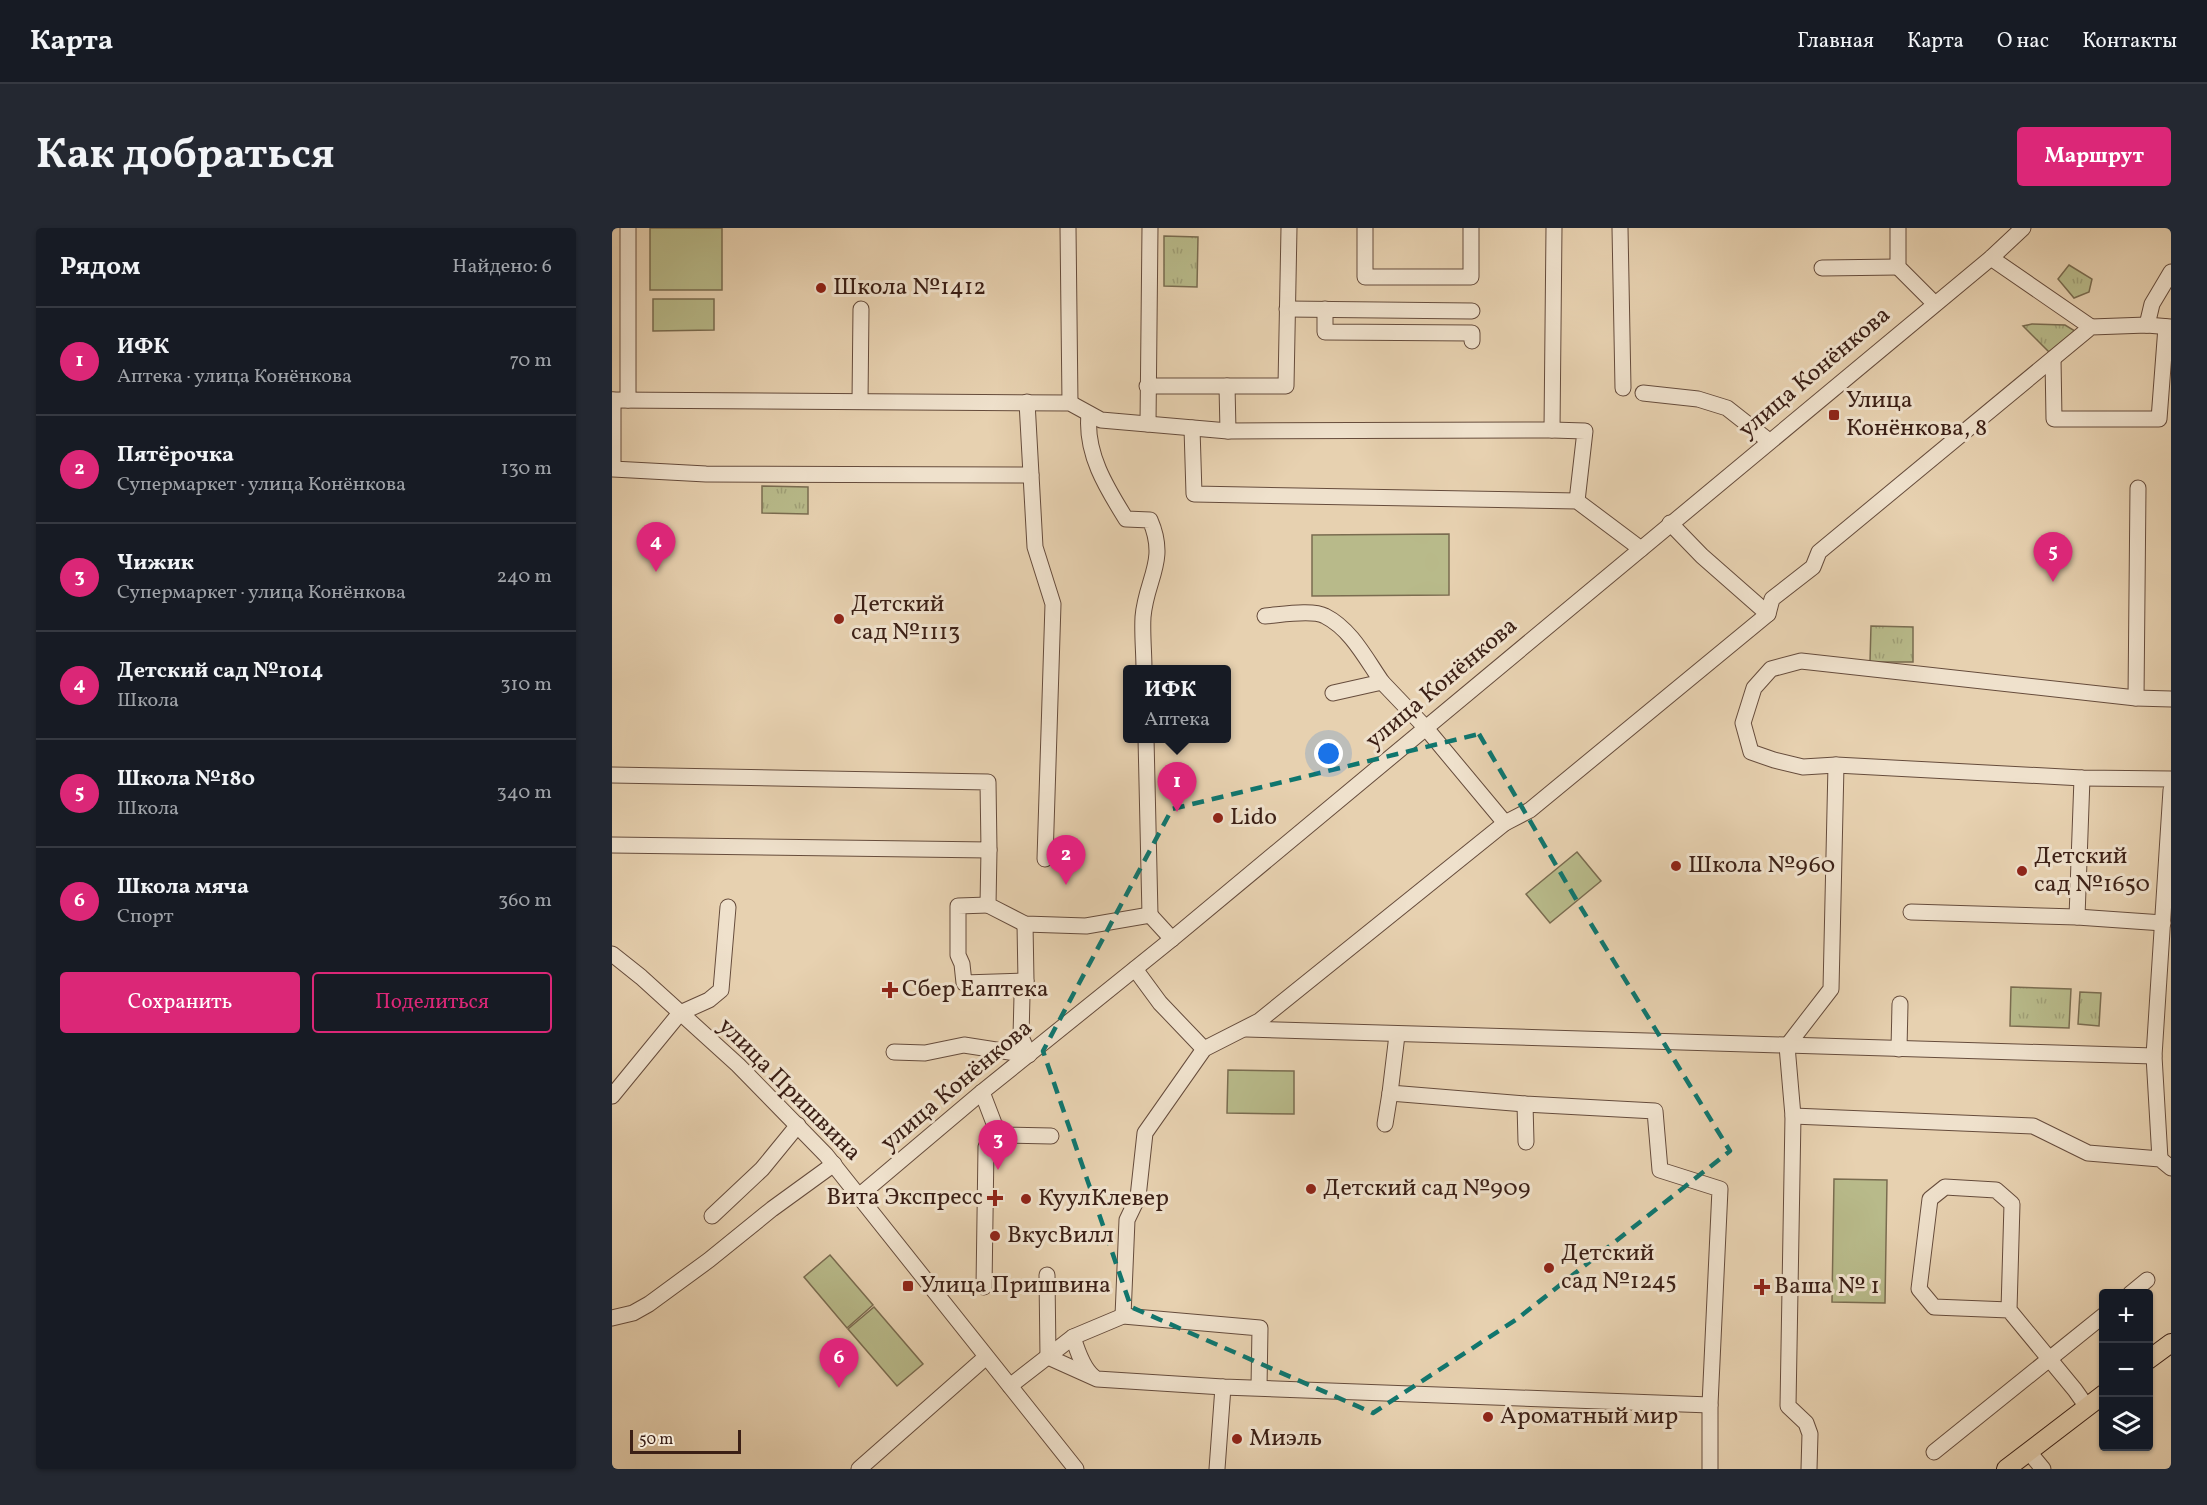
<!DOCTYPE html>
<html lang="ru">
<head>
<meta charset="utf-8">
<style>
  body { margin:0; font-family:Vollkorn,serif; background:#242831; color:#f1f3f6 }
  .controls { position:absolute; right:18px; bottom:18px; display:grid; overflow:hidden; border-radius:6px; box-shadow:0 2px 4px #0004 }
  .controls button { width:54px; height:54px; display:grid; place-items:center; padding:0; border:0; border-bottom:2px solid #363941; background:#171b24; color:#f1f3f6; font:30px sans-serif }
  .scale { position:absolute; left:18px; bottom:15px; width:111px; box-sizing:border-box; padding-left:6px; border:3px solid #3b1f15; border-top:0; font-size:16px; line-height:21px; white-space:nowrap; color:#3b1f15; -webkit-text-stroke:4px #efe1cc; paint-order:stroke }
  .you { position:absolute; left:717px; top:526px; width:21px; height:21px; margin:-15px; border:4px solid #fff; border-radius:50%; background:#1a73e8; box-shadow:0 0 0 9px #1a73e833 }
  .badge { display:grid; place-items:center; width:39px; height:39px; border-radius:50%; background:#db2777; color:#fff; font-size:20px; font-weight:700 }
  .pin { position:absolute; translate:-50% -50px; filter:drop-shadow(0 2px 3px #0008) }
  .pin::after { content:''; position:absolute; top:32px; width:21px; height:18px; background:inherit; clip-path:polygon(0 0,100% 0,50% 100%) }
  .popup { position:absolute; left:511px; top:437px; width:108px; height:78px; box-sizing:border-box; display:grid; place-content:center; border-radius:6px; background:#171b24; filter:drop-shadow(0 2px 4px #0005); font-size:20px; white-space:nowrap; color:#9ea1a6 }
  .popup b { font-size:22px; color:#f1f3f6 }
  .popup::after { content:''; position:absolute; left:50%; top:100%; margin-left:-12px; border:12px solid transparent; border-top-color:#171b24 }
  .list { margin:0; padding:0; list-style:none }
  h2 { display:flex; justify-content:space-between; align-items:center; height:78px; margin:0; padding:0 24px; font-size:26px }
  h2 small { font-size:20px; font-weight:400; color:#9ea1a6 }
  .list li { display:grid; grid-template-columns:39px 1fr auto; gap:18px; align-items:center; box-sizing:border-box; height:108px; padding:0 24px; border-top:2px solid #363941 }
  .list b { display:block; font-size:22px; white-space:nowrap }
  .list p { margin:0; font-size:20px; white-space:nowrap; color:#9ea1a6 }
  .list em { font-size:20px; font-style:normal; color:#9ea1a6 }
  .actions { display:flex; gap:12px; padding:18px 24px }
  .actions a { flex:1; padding:14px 0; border:2px solid #db2777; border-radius:6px; text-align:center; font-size:21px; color:#db2777 }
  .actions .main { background:#db2777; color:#fff }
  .icon { flex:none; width:33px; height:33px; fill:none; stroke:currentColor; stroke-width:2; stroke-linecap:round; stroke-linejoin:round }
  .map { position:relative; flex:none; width:1559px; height:1241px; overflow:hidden; border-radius:6px }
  header { display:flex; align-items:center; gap:36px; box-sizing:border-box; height:84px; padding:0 30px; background:#171b24; border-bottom:2px solid #363941 }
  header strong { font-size:28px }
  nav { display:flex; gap:33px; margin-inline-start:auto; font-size:21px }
  .intro { display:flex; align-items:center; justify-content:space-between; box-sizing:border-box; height:144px; padding:0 36px }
  h1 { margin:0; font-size:42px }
  .button { padding:15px 27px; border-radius:6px; background:#db2777; color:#fff; font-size:21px; font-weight:700 }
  main { display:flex; gap:36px; padding:0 36px }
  aside { flex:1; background:#171b24; border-radius:6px; box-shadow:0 2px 4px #0004 }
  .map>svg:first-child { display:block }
  .grass { fill:#b8ba8a; stroke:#7a6c50; stroke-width:1.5 }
  .park { fill:url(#park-tufts); stroke:#7a6c50; stroke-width:1.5 }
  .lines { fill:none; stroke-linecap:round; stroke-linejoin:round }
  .minor-casing { stroke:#664c3c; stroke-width:17 }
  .major-casing { stroke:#3b1f15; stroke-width:20 }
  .minor { stroke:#efe1cc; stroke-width:15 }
  .major { stroke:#e7d1b0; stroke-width:18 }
  .marked { fill:none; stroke:#0f766e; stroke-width:4.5; stroke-dasharray:12 8; stroke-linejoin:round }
  .poi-dot { fill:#8f2418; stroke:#efe1cc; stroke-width:2 }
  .labels { text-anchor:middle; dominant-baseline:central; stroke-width:6; stroke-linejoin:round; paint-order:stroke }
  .poi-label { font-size:24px; fill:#3b1f15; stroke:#efe1cc; text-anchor:start }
  .street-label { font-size:24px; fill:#3b1f15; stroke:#efe1cc }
</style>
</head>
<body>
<header>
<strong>Карта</strong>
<nav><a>Главная</a><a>Карта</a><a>О нас</a><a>Контакты</a></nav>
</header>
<div class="intro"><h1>Как добраться</h1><a class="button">Маршрут</a></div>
<main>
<aside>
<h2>Рядом<small>Найдено: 6</small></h2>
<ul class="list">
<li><span class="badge">1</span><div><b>ИФК</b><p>Аптека · улица Конёнкова</p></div><em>70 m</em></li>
<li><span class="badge">2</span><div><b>Пятёрочка</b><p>Супермаркет · улица Конёнкова</p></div><em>130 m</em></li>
<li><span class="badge">3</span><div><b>Чижик</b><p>Супермаркет · улица Конёнкова</p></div><em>240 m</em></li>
<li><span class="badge">4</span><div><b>Детский сад №1014</b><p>Школа</p></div><em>310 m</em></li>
<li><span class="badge">5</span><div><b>Школа №180</b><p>Школа</p></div><em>340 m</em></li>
<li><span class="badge">6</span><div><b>Школа мяча</b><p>Спорт</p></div><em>360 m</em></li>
</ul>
<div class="actions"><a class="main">Сохранить</a><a>Поделиться</a></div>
</aside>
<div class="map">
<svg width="1559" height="1241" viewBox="0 0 1559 1241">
  <defs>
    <pattern id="park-tufts" width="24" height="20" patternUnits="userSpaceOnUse" patternTransform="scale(1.5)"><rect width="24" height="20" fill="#b8ba8a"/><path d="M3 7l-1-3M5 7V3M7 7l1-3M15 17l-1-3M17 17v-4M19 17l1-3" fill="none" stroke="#9f9f76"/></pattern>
  </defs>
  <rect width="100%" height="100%" fill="#e7d1b0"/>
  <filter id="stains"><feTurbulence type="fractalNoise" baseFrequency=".00333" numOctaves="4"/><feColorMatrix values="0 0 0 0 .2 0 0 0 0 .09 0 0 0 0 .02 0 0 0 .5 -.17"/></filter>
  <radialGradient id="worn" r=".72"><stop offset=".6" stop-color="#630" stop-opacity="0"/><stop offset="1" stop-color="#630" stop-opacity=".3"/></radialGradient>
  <g class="grass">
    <rect x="38" y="0" width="72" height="62"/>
    <path d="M 41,71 L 102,71 L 102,102 L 41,103 Z"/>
    <path d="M 837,306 L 837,367 L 700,368 L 700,307 Z"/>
    <path d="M 965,624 L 989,653 L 938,695 L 914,666 Z"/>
    <path d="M 616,842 L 682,843 L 682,886 L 615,885 Z"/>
    <path d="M 1222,951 L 1275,952 L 1273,1075 L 1220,1074 Z"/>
    <path d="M 218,1027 L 261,1077 L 235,1100 L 192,1049 Z"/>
    <path d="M 262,1079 L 311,1136 L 285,1158 L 236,1101 Z"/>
  </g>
  <g class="park">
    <path d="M 552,8 L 586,9 L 585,59 L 552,58 Z"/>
    <path d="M 1457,37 L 1480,51 L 1477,64 L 1462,70 L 1446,51 Z"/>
    <path d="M 1420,96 L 1453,97 L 1463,103 L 1437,124 L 1411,98 Z"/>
    <path d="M 150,258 L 196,259 L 196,286 L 150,285 Z"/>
    <path d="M 1259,398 L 1301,399 L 1301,434 L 1258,434 Z"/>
    <path d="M 1399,759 L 1459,761 L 1457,800 L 1398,798 Z"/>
    <path d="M 1468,764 L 1489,765 L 1487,798 L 1466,796 Z"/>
  </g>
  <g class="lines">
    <defs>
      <g id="minor">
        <path d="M 16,0 L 16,172"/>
        <path d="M 456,0 L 458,175"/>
        <path d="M 753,0 L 753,49 L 859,49 L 859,0"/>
        <path d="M 1008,0 L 1011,160"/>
        <path d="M 1286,0 L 1286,39 L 1322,75"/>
        <path d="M 1379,30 L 1479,99"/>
        <path d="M 1210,40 L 1286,39"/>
        <path d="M 675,81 L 860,83"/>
        <path d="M 713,81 L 713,104 L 860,105 L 860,113"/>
        <path d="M 1535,97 L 1540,76 L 1559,44"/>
        <path d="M 1441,131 L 1442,191 L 1547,191 L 1554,99"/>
        <path d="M 535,158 L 674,158 L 677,0"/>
        <path d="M 615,158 L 616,203"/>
        <path d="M 1031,165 L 1086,171 L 1115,180 L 1157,213"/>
        <path d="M 0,172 L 458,175 L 489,192 L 616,203 L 940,202 L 942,0"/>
        <path d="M 1,172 L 1,241 L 94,246 L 419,247"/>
        <path d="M 248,173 L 249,81"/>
        <path d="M 415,174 L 423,319 L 441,376 L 433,631"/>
        <path d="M 477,186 C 473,225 494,259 514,291 L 538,292 C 556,333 534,351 531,389 C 530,406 532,424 532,442"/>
        <path d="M 536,196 L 538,0"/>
        <path d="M 580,200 L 582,266 L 965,273 L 1029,321"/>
        <path d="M 940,202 L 973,203 L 965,273"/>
        <path d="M 1058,295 L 1090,328 L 1156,386"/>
        <path d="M 653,388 C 668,387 700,381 713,388 C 739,401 754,431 770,454"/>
        <path d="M 721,465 L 770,454 L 813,499 L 893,595"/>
        <path d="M 1524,470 L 1526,260"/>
        <path d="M 1559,471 L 1524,470 L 1189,433 L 1159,441 L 1142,460 L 1131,495 L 1139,524 L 1162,532 L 1191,539 L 1224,537 L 1470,550 L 1559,551"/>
        <path d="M 534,510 L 538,687"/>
        <path d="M 0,547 L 376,554 L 377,622 L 0,617"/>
        <path d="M 377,622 L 376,677 L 413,696 L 474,698 L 538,687 L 560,711"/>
        <path d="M 376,677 L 346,678 L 346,727 L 350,736 L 352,755 L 414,753"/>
        <path d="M 1299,684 L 1465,689 L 1551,695"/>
        <path d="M 1465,689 L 1470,550"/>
        <path d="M 0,726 L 29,749 L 126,837 L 214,927 L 464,1241"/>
        <path d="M 523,741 L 548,775 L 592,821"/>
        <path d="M 634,801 L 1542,828"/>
        <path d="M 785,807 L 778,865 L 913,876 L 1043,883 L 1048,942 L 1108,961 L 1098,1177 L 1098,1241"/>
        <path d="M 1287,821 L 1288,776"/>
        <path d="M 282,824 L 313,825 L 352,817 L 417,827 L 409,809 L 410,768 L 414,753 L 413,696"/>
        <path d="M 370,864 L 383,898 L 374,919 L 372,1059"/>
        <path d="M 0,868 L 68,785 L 97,772 L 109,762 L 116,679"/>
        <path d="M 913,876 L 914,914"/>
        <path d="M 1181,888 L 1421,898 L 1476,925 L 1548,931 L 1559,940"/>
        <path d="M 773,896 L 778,865"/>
        <path d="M 383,898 L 396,907 L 439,908"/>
        <path d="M 1548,931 L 1542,828 L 1559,562"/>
        <path d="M 248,967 L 370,864 L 560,711 L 1379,30 L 1411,0"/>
        <path d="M 100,988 L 150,941 L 186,897"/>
        <path d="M 435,1047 L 436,1129 L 485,1151 L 611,1159 L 1098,1177"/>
        <path d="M 1518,1066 L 1535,1052"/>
        <path d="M 1397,1082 L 1322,1079 L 1307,1061 L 1318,971 L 1333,959 L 1384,962 L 1400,976 L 1397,1082 L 1463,1162 L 1475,1179"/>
        <path d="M 511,1088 L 515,992 L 526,969 L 533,905 L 592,821 L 647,793 L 893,595 L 918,582 L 1156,386 L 1160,371 L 1201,339 L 1207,324 L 1479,99 L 1535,97 L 1559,99"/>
        <path d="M 0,1090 L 21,1085 L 37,1076 L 97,1032 L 160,981 L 222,936"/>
        <path d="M 461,1109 C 465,1122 471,1141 482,1149"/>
        <path d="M 398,1158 L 461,1109 L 511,1088 L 648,1100 L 647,1159"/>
        <path d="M 1322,1224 L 1492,1087"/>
        <path d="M 1417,1224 L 1431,1241"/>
        <path d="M 247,1241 L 374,1129"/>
        <path d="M 605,1241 L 611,1159"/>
        <path d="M 1197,1241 L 1198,1206 L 1194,1195 L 1176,1178 L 1181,888 L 1175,818 L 1219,761 L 1224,537"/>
      </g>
      <g id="major">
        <path d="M 1536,1132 L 1559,1115"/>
        <path d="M 1394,1241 L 1492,1166"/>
      </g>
    </defs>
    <use href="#minor" class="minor-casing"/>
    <use href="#major" class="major-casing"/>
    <use href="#minor" class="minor"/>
    <use href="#major" class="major"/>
  </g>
  <path class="marked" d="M 867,506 L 968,678 L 1118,923 L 905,1091 L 761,1185 L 519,1079 L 431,823 L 560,581 Z"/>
  <g class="poi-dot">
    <circle cx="209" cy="60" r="6"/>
    <rect x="1216" y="181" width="12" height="12" rx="3"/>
    <circle cx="227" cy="391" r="6"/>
    <circle cx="606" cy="590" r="6"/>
    <circle cx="1064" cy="638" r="6"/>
    <circle cx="1410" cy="643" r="6"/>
    <path d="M275 753h6v6h6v6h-6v6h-6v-6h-6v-6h6z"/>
    <circle cx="699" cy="961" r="6"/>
    <path d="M380 961h6v6h6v6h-6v6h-6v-6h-6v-6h6z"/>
    <circle cx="414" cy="971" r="6"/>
    <circle cx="383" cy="1008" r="6"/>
    <circle cx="937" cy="1040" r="6"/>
    <rect x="290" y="1052" width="12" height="12" rx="3"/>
    <path d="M1147 1050h6v6h6v6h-6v6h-6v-6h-6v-6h6z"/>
    <circle cx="876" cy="1189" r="6"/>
    <circle cx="625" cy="1211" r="6"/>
  </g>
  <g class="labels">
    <g class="poi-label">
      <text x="221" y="60">Школа №1412</text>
      <text x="1234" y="173">Улица<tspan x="1234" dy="28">Конёнкова, 8</tspan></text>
      <text x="239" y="377">Детский<tspan x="239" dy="28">сад №1113</tspan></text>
      <text x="618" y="590">Lido</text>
      <text x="1422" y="629">Детский<tspan x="1422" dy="28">сад №1650</tspan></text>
      <text x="1076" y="638">Школа №960</text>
      <text x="290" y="762">Сбер Еаптека</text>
      <text x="711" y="961">Детский сад №909</text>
      <text x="371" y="970" text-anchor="end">Вита Экспресс</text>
      <text x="426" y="971">КуулКлевер</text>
      <text x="395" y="1008">ВкусВилл</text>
      <text x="949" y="1026">Детский<tspan x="949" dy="28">сад №1245</tspan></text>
      <text x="308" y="1058">Улица Пришвина</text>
      <text x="1162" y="1059">Ваша № 1</text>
      <text x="888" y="1189">Ароматный мир</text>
      <text x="637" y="1211">Миэль</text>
    </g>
    <g class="street-label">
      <text transform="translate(1203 145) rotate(-40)">улица Конёнкова</text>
      <text transform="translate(830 456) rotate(-40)">улица Конёнкова</text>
      <text transform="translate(345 858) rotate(-40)">улица Конёнкова</text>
      <text transform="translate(177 862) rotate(45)">улица Пришвина</text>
    </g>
  </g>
  <rect width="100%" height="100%" filter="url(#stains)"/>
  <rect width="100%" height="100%" fill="url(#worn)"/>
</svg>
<div class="controls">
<button>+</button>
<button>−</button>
<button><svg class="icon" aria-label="layers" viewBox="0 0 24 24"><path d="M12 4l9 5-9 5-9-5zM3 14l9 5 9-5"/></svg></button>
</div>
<div class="scale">50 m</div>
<div class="you"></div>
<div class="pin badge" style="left:565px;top:584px">1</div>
<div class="popup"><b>ИФК</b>Аптека</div>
<div class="pin badge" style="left:454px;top:657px">2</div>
<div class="pin badge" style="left:386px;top:942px">3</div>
<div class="pin badge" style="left:44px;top:344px">4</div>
<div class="pin badge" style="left:1441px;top:354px">5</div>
<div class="pin badge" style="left:227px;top:1160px">6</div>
</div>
</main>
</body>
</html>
